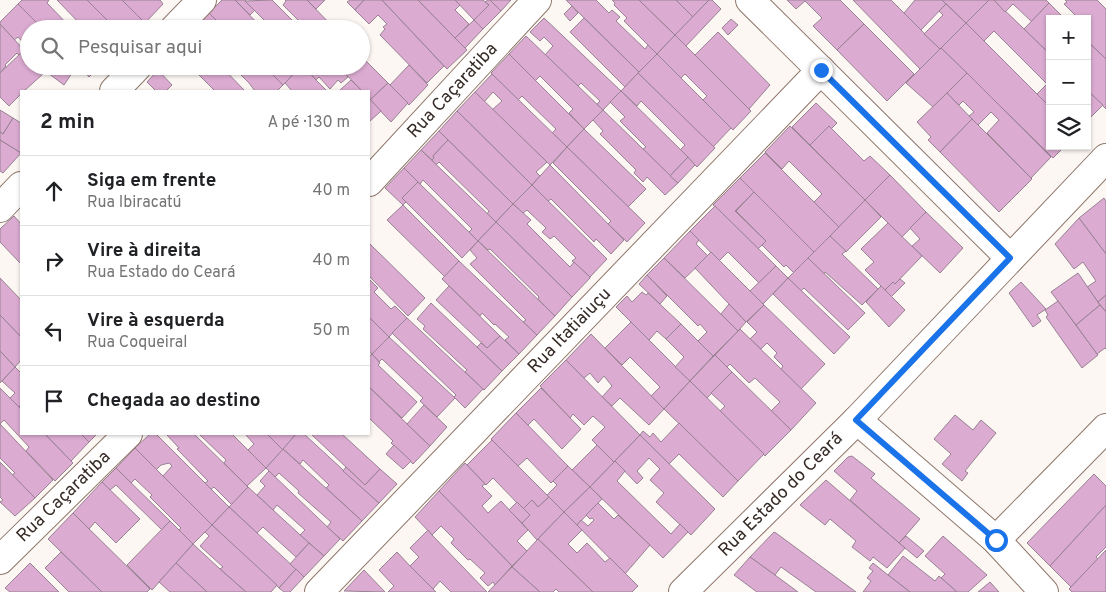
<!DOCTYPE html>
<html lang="pt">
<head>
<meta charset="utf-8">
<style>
  body { margin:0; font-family:Overpass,sans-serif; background:#f6f6f6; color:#202124 }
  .controls { position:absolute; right:15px; top:15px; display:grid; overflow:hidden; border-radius:0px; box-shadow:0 1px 4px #0004 }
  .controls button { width:45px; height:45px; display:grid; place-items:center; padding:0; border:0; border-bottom:1px solid #e0e0e0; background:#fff; color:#202124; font:25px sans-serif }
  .stop { position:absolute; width:15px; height:15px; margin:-11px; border:4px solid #1a73e8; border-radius:50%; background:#fff }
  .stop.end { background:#1a73e8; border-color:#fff; box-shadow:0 1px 5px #0008 }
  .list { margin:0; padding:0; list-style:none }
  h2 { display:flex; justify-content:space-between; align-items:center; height:65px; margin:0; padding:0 20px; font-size:21px }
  h2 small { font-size:16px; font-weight:400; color:#757577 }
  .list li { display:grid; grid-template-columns:32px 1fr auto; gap:15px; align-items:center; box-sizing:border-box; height:70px; padding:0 20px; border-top:1px solid #e0e0e0 }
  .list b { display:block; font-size:19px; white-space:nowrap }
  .list p { margin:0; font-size:16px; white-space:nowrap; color:#757577 }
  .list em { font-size:16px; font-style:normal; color:#757577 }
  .icon { flex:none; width:28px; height:28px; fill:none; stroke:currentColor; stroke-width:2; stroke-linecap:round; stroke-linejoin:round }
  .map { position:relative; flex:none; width:1106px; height:592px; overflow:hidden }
  .search { position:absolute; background:#fff; box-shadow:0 1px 4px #0004; left:20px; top:20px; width:350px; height:55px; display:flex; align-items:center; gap:12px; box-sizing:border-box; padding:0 18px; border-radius:28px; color:#757577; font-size:19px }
  .panel { position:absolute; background:#fff; box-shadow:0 1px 4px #0004; left:20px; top:90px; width:350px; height:345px; border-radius:0px }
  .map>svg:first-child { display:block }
  .building { fill:#dbabd1; stroke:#988193 }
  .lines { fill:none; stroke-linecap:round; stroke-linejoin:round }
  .minor-casing { stroke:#8e7669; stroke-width:30 }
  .minor { stroke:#fff; stroke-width:28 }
  .route { stroke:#1a73e8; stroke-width:6 }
  .labels { text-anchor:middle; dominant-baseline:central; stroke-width:4.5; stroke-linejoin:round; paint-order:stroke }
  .street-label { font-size:18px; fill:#362b26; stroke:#fff }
</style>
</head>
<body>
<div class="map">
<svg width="1106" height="592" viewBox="0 0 1106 592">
  <rect width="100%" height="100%" fill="#fdf7f4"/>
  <g class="building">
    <path d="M 22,0 L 49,0 L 47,3 L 72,29 L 43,29 L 18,4 Z"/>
    <path d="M 57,0 L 87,0 L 116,29 L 85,29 Z"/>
    <path d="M 87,0 L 122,0 L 145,23 L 139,29 L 116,29 Z"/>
    <path d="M 122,0 L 160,0 L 163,4 L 145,23 Z"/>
    <path d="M 222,0 L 235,0 L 263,29 L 225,29 L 209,13 Z"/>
    <path d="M 235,0 L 245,0 L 255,10 L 250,15 Z"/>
    <path d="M 272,0 L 301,29 L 273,29 L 245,1 Z"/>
    <path d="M 285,0 L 307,0 L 335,29 L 307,29 L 283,5 L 286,1 Z"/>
    <path d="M 307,0 L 325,0 L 316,9 Z"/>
    <path d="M 350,0 L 364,0 L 355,10 L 347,2 Z"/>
    <path d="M 364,0 L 382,0 L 444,66 L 427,83 L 380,35 L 385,29 L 383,27 L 387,24 L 378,15 L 369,24 L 355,10 Z"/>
    <path d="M 382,0 L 418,0 L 467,50 L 447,69 Z"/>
    <path d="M 418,0 L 455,0 L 460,5 L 455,10 L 469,24 L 455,38 Z"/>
    <path d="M 455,0 L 483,0 L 489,5 L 474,20 Z"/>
    <path d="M 488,0 L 490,0 L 501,11 L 483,29 L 474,20 L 489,5 L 485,2 Z"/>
    <path d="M 490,0 L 511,0 L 501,11 Z"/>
    <path d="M 566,0 L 596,0 L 609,13 L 612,10 L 620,17 L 616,21 L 645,49 L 648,45 L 657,54 L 639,72 Z"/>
    <path d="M 612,0 L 639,0 L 675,35 L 657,54 L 624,21 L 627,18 L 614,5 L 615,3 Z"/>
    <path d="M 639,0 L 676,0 L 693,17 L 675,35 Z"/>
    <path d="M 676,0 L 709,0 L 693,17 Z"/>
    <path d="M 709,0 L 712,0 L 721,9 L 686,46 L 675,35 Z"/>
    <path d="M 787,0 L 840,0 L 864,24 L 837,50 L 813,26 L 822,18 L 805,1 L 796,9 Z"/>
    <path d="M 853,0 L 891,0 L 940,49 L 920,69 Z"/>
    <path d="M 915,0 L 942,0 L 946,4 L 921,30 L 904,13 Z"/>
    <path d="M 942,0 L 989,0 L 966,23 Z"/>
    <path d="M 989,0 L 994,0 L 1050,54 L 1050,107 L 1037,94 L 1047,84 L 994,31 L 984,41 L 966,23 Z"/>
    <path d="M 994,0 L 1046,0 L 1049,3 L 1032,22 L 1013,4 L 1005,12 Z"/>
    <path d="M 1065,0 L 1097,0 L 1106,9 L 1106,59 L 1087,41 L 1087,19 L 1079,19 L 1064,4 L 1067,2 Z"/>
    <path d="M 1049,3 L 1065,19 L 1050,19 L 1050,54 L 1024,29 Z"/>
    <path d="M 18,4 L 43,29 L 29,29 L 29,49 L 18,37 L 14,40 L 0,24 L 0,22 Z"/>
    <path d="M 946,4 L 966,23 L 940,49 L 924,34 L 943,15 L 939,11 Z"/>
    <path d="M 572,6 L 578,13 L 570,21 L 564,14 Z"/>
    <path d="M 208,12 L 225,29 L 193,29 Z"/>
    <path d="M 544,18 L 621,91 L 603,110 L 597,104 L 600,101 L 581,83 L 578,86 L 545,55 L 553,46 L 544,37 L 540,41 L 530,32 Z"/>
    <path d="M 584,18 L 639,72 L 625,87 L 570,32 Z"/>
    <path d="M 731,19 L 738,25 L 728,35 L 722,28 Z"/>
    <path d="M 474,20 L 483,29 L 465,48 L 455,38 Z"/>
    <path d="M 966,23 L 1050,107 L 1050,146 L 1065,146 L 1053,158 L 941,48 Z"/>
    <path d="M 0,24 L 24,50 L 19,55 L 17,53 L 5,65 L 6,66 L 0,73 Z"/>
    <path d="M 864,24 L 914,74 L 887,101 L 837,50 Z"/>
    <path d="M 718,32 L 770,85 L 749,109 L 695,55 Z"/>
    <path d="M 675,35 L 751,111 L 733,130 L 703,100 L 707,96 L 685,74 L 681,78 L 657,54 Z"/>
    <path d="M 526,36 L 603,110 L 584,129 L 569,113 L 573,109 L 540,76 L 535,81 L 509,54 Z"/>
    <path d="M 1087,41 L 1106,59 L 1106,109 L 1087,90 Z"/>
    <path d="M 941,48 L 967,73 L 933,107 L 906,83 Z"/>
    <path d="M 22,52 L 29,59 L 29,66 L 36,66 L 43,74 L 24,91 L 21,91 L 21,94 L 9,106 L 0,97 L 0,73 Z"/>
    <path d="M 509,54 L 584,129 L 567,147 L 552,133 L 556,129 L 522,96 L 518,100 L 491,73 Z"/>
    <path d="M 657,54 L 731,128 L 713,147 L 638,73 Z"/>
    <path d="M 361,56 L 388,83 L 370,100 L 369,91 L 362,91 L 338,66 L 361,66 Z"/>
    <path d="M 409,65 L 428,85 L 409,105 L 390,85 Z"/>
    <path d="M 50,66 L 74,66 L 76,67 L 64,85 L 48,73 L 51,68 Z"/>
    <path d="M 80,66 L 100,66 L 89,77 Z"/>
    <path d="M 190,66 L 221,66 L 245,91 L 215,91 Z"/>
    <path d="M 232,66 L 264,66 L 283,85 L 277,91 L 255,91 L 249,83 Z"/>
    <path d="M 264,66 L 300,66 L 301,67 L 283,85 Z"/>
    <path d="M 304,66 L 316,80 L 327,91 L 292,91 L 285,83 L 301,66 Z"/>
    <path d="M 304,66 L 338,66 L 348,77 L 341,83 L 338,80 L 330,89 L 319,77 L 316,80 Z"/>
    <path d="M 158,70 L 172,85 L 166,91 L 156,91 L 147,82 Z"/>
    <path d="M 638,73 L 715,148 L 697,167 L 680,150 L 685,145 L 641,101 L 637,106 L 621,91 Z"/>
    <path d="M 967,73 L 1051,157 L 1031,178 L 987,133 L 999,120 L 991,112 L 978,125 L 969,116 L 974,112 L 963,101 L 959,105 L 947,93 Z"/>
    <path d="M 492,74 L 567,147 L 550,165 L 492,110 L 502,101 L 493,92 L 484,102 L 475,92 Z"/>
    <path d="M 351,80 L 362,91 L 339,91 Z"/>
    <path d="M 388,83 L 408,103 L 391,122 L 370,100 Z"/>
    <path d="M 1087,90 L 1103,105 L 1087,121 Z"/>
    <path d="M 621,91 L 688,157 L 670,176 L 643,149 L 646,147 L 620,121 L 625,117 L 610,102 Z"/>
    <path d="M 475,92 L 547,162 L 536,172 L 540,176 L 532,185 L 457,111 Z"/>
    <path d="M 947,93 L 972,119 L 940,152 L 928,140 L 931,137 L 917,122 Z"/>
    <path d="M 369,98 L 381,111 L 369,122 Z"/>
    <path d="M 816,103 L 837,123 L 831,129 L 829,126 L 810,145 L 792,127 Z"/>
    <path d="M 0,110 L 13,118 L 3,134 L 0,132 Z"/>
    <path d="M 603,110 L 678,183 L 665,195 L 647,177 L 643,182 L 634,173 L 636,170 L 600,134 L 603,131 L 593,120 Z"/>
    <path d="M 457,111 L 532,185 L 513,204 L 439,131 Z"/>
    <path d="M 13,118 L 21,123 L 21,153 L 0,140 L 0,132 L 3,134 Z"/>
    <path d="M 972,119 L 1032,179 L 999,212 L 940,152 Z"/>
    <path d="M 790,126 L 865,200 L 839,227 L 814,202 L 822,194 L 789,161 L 782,169 L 765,152 Z"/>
    <path d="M 829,126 L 864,161 L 870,156 L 890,175 L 865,200 L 810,145 Z"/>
    <path d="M 584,129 L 646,189 L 628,207 L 567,147 Z"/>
    <path d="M 439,131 L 448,140 L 433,156 L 434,158 L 432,160 L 421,150 Z"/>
    <path d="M 0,140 L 21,153 L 3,173 L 0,171 Z"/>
    <path d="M 448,140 L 513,204 L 496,222 L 487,214 L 489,211 L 439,162 L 436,165 L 432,160 L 434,158 L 433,156 Z"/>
    <path d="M 567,147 L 645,223 L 627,242 L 608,224 L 611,221 L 553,163 Z"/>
    <path d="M 421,150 L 496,222 L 478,241 L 469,232 L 472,229 L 423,180 L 420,184 L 404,168 Z"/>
    <path d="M 765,153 L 839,227 L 814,252 L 740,178 Z"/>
    <path d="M 688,157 L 695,165 L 678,183 L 670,176 Z"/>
    <path d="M 550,165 L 624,240 L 611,254 L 596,239 L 594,242 L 551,199 L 548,201 L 532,185 Z"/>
    <path d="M 404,168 L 418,182 L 402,198 L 406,202 L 403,205 L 385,188 Z"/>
    <path d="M 890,175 L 926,212 L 902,237 L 865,200 Z"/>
    <path d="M 740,178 L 754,192 L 735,211 L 766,241 L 758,249 L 713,205 Z"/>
    <path d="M 418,182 L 478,241 L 462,258 L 402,198 Z"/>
    <path d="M 532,185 L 607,259 L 590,277 L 572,261 L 576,258 L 554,236 L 550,239 L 542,232 L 546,228 L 527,210 L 523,213 L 513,204 Z"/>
    <path d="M 754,192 L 814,252 L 794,273 L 786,265 L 784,267 L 762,245 L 766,241 L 736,211 Z"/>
    <path d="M 1104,198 L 1106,201 L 1106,254 L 1079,218 Z"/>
    <path d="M 865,200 L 881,217 L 846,252 L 830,236 Z"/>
    <path d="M 513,204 L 531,220 L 527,224 L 570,267 L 574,262 L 590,277 L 590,278 L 572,297 L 496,222 Z"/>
    <path d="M 403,205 L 459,261 L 445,277 L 387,220 Z"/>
    <path d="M 715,206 L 776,266 L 759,283 L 728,252 L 719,261 L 690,231 Z"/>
    <path d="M 926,212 L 963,248 L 940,273 L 912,246 L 920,239 L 910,228 Z"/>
    <path d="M 14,216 L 21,224 L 21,264 L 0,242 L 0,229 Z"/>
    <path d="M 1079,218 L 1106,254 L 1106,295 L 1098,302 L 1087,287 L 1096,281 L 1083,262 L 1074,269 L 1055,244 Z"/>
    <path d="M 496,222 L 572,297 L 555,316 L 538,299 L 539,297 L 490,249 L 488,250 L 478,241 Z"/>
    <path d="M 888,223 L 922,256 L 895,284 L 893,282 L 885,290 L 865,270 L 874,262 L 861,249 Z"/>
    <path d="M 690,231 L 699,240 L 696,244 L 708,256 L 685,278 L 664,258 Z"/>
    <path d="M 830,236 L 846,251 L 842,254 L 878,289 L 862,305 L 825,272 L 824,274 L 808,258 Z"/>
    <path d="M 478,241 L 555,316 L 537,335 L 523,322 L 526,320 L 470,264 L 477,258 L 470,250 Z"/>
    <path d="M 369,243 L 425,298 L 408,316 L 369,276 Z"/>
    <path d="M 711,252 L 764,305 L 746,322 L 695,268 Z"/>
    <path d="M 664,258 L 738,331 L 713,356 L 698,341 L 707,332 L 700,324 L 698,326 L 647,275 Z"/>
    <path d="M 808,258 L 865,313 L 848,330 L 804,288 L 801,291 L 788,278 Z"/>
    <path d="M 459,261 L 537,335 L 519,354 L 505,340 L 509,337 L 495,324 L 494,325 L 482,313 L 480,316 L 442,279 Z"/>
    <path d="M 776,266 L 788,278 L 763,304 L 750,291 Z"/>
    <path d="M 1078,273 L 1100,305 L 1076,325 L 1051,292 Z"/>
    <path d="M 647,275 L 667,296 L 660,304 L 639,284 Z"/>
    <path d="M 0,278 L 21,300 L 21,337 L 0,315 Z"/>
    <path d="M 788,278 L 850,337 L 834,354 L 773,294 Z"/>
    <path d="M 369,279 L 378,288 L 374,292 L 391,309 L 395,306 L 407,318 L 389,337 L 369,317 Z"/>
    <path d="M 900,279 L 905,283 L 891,297 L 885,290 L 893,282 L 895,284 Z"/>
    <path d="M 1021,282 L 1046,309 L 1037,315 L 1041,321 L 1033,327 L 1009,293 Z"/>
    <path d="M 449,286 L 500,336 L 487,348 L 436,300 Z"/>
    <path d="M 881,286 L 905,310 L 889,327 L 866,302 Z"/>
    <path d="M 642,292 L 646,295 L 648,293 L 681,324 L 666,339 L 657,331 L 649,340 L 616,307 L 627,296 L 632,302 Z"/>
    <path d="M 1106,295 L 1106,312 L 1098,302 Z"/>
    <path d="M 1058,301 L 1098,355 L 1082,368 L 1046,317 L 1048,315 L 1045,310 Z"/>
    <path d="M 431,303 L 502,371 L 484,390 L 465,372 L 467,370 L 423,329 L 425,326 L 417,319 Z"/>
    <path d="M 729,304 L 746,322 L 738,331 L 721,314 Z"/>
    <path d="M 764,305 L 825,364 L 801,389 L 781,369 L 783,366 L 774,357 L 777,353 L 767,343 L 761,349 L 750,339 L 757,332 L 747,322 Z"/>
    <path d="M 1100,305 L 1106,312 L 1106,349 L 1105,348 L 1097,354 L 1076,325 Z"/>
    <path d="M 0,315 L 21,337 L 21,360 L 15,367 L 0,351 Z"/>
    <path d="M 369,317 L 389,337 L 372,354 L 369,352 Z"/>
    <path d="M 407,318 L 483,389 L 465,408 L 454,397 L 456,395 L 392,333 Z"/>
    <path d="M 631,322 L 690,381 L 664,409 L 651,396 L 660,387 L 630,357 L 622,365 L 605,348 Z"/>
    <path d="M 681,324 L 713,356 L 690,381 L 675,367 L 684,357 L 666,339 Z"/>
    <path d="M 740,329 L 816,403 L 791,430 L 771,411 L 780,402 L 755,378 L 749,383 L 730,364 L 727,367 L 715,355 Z"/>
    <path d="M 591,334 L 664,409 L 649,425 L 620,398 L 612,406 L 602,397 L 612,386 L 604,376 L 598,383 L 590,373 L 584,378 L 566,360 Z"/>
    <path d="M 500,336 L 519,354 L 502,371 L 477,347 L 481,343 L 487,348 Z"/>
    <path d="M 389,337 L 455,398 L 437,417 L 420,401 L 423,398 L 382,359 L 379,362 L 372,354 Z"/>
    <path d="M 0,351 L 15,367 L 0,383 Z"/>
    <path d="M 372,354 L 380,363 L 378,365 L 417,402 L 402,418 L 369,387 L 369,357 Z"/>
    <path d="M 715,355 L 732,372 L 707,398 L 690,381 Z"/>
    <path d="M 566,360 L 640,435 L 614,462 L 592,440 L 605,427 L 593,416 L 584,425 L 573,414 L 570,418 L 540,386 Z"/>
    <path d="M 15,367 L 21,373 L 21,405 L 19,407 L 10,398 L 15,393 L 2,381 Z"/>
    <path d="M 732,372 L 791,430 L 765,456 L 720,411 L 725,406 L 711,393 Z"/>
    <path d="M 690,381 L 764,454 L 738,481 L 664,409 Z"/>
    <path d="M 369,387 L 430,446 L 413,464 L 391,443 L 393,441 L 369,418 Z"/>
    <path d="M 0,388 L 21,409 L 21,434 L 45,434 L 73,463 L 55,481 L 26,451 L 29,447 L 4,420 L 0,424 Z"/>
    <path d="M 541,388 L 581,429 L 562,449 L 534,419 L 528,425 L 516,413 Z"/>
    <path d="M 424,405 L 447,427 L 430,446 L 407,424 Z"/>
    <path d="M 516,413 L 568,466 L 551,483 L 527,458 L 518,466 L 491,439 Z"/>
    <path d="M 955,415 L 973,430 L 981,420 L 996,433 L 965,471 L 968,473 L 962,481 L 942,464 L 951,454 L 934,439 Z"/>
    <path d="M 679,423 L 738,481 L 723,497 L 679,454 L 669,464 L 640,435 L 643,431 L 650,437 L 653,433 L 661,442 Z"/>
    <path d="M 0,424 L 53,480 L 35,498 L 12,475 L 15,473 L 0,458 Z"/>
    <path d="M 45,434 L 81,434 L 89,442 L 71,461 Z"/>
    <path d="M 81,434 L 97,434 L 89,442 Z"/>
    <path d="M 150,434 L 156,434 L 229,507 L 212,525 L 163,476 L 172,466 L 169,463 L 161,465 L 156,470 L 135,448 Z"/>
    <path d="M 166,434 L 194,434 L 248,487 L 232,505 L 214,487 L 211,489 L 205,483 L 208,481 L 177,449 L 179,448 Z"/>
    <path d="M 199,434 L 232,434 L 266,468 L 247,486 L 224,463 L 226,460 Z"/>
    <path d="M 247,434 L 267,434 L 283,450 L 266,468 L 248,450 L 254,444 L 246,435 Z"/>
    <path d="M 267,434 L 296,434 L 283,450 Z"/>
    <path d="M 296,434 L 304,434 L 379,503 L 362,521 L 326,488 L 329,485 L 303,460 L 300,464 L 283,449 Z"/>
    <path d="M 311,434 L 342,434 L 380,469 L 365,485 Z"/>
    <path d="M 640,435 L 715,509 L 691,535 L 656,502 L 664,493 L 650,480 L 660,469 L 649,458 L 637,471 L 643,478 L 637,484 L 615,461 Z"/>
    <path d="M 492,440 L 549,497 L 538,507 L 532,500 L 523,509 L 493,478 L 486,485 L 467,465 Z"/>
    <path d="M 394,445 L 411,461 L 403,469 L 386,454 Z"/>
    <path d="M 597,445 L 614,462 L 590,487 L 572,470 Z"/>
    <path d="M 135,448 L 212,525 L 193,544 L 179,530 L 181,528 L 150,497 L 152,495 L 135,479 L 131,483 L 116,468 Z"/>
    <path d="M 283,449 L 362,521 L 343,541 L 327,527 L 331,522 L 298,493 L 299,491 L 279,473 L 275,477 L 266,468 Z"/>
    <path d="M 852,456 L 875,474 L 871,478 L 920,519 L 899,543 L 850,500 L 857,491 L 834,471 L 848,457 Z"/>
    <path d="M 615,461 L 625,471 L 617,481 L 671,534 L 680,524 L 688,532 L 663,558 L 590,487 Z"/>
    <path d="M 0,462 L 35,498 L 15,516 L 0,502 L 3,500 L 0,497 Z"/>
    <path d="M 465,463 L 485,484 L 482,486 L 492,496 L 482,506 L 488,513 L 501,501 L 528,530 L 517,541 L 527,551 L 512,566 L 439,491 Z"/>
    <path d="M 568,466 L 590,487 L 564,512 L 547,495 L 557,485 L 553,481 Z"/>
    <path d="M 346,467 L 365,485 L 380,469 L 397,484 L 379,503 L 343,471 Z"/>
    <path d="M 116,468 L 170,521 L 162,530 L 116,485 L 110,490 L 102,482 Z"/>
    <path d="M 269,471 L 340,539 L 324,556 L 300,535 L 305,530 L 277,505 L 273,510 L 257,495 L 265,486 L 260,481 Z"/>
    <path d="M 1094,474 L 1106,486 L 1106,505 L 1050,566 L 1027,543 Z"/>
    <path d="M 826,480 L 905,548 L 887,568 L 873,557 L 870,561 L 852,547 L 856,541 L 830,519 L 825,525 L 800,505 Z"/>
    <path d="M 102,482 L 140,519 L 116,543 L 95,522 L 89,529 L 73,513 Z"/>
    <path d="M 248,487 L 309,543 L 296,557 L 263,527 L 257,533 L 229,507 Z"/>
    <path d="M 590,487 L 602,499 L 577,525 L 564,512 Z"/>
    <path d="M 439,491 L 512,566 L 495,585 L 493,582 L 488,586 L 480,578 L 485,573 L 470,559 L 468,560 L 451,543 L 454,539 L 441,526 L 432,535 L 415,517 Z"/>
    <path d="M 549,497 L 564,512 L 537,540 L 522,523 L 530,515 L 523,509 L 532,500 L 538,507 Z"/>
    <path d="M 517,502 L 530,515 L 522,523 L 509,510 Z"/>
    <path d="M 598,503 L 614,519 L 618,515 L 650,545 L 625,574 L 577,525 L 581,520 L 588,526 L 594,520 L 592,518 L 590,519 L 586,515 Z"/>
    <path d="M 1106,505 L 1106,547 L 1096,557 L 1098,559 L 1071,587 L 1050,566 Z"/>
    <path d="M 229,507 L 296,569 L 279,588 L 212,525 Z"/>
    <path d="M 564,512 L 582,530 L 568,544 L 577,553 L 587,543 L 605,562 L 610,558 L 638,586 L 632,592 L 593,592 L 538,539 Z"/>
    <path d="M 73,513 L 150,589 L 147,592 L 102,592 L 48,539 Z"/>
    <path d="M 170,521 L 193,544 L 152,590 L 127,565 Z"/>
    <path d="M 212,525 L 277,585 L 271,592 L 246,592 L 220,569 L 223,567 L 200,546 L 209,536 L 205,532 Z"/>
    <path d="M 428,530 L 432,535 L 487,592 L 451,592 L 440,581 L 433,589 L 410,566 L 419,557 L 410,548 Z"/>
    <path d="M 774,532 L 776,533 L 856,592 L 816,592 L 781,567 L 775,575 L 750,557 Z"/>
    <path d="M 906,536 L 924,551 L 917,558 L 899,543 Z"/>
    <path d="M 943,536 L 987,575 L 968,592 L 957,592 L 941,578 L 945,574 L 925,556 Z"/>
    <path d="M 538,539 L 593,592 L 559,592 L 556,589 L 553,592 L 540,592 L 512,567 Z"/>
    <path d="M 309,543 L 324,556 L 304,577 L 290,564 Z"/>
    <path d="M 193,544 L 220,569 L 246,592 L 207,592 L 176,563 Z"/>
    <path d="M 1106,550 L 1106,592 L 1072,592 L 1069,589 Z"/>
    <path d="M 61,552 L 102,592 L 69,592 L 45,568 Z"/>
    <path d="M 397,552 L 410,566 L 436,592 L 388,592 L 394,586 L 379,570 Z"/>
    <path d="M 903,556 L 935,581 L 939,576 L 957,592 L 910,592 L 888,575 Z"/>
    <path d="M 750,557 L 775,575 L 798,592 L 757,592 L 734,575 Z"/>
    <path d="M 30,563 L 59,592 L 10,592 L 5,588 Z"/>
    <path d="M 176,563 L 207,592 L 170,592 L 159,582 Z"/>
    <path d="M 873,563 L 888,575 L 910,592 L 863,592 L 871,581 L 867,578 L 873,571 L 869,568 Z"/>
    <path d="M 512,567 L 540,592 L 488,592 Z"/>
    <path d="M 296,569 L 304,577 L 290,592 L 284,592 L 279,588 Z"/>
    <path d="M 364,570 L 385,592 L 344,591 Z"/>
    <path d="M 990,582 L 999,592 L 978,592 Z"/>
  </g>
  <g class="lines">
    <defs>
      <g id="minor">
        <path d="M 750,0 L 1010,258"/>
        <path d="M 174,29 L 202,0"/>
        <path d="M 114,91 L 138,66"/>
        <path d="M 369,182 L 537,0"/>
        <path d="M 0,208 L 21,186"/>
        <path d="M 857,420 L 996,540 L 1044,592"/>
        <path d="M 996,540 L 1106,428"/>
        <path d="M 0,560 L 128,434"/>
        <path d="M 319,592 L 821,70"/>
        <path d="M 683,592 L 857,420 L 1106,158"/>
      </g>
    </defs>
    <use href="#minor" class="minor-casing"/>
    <use href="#minor" class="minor"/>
  </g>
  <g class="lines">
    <path class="route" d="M 821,70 L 1010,258 L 856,420 L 996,540"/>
  </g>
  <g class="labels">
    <g class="street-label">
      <text transform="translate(453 91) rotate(-47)">Rua Caçaratiba</text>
      <text transform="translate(570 331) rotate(-46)">Rua Itatiaiuçu</text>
      <text transform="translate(781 495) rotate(-45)">Rua Estado do Ceará</text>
      <text transform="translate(64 497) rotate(-44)">Rua Caçaratiba</text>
    </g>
  </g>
</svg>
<div class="controls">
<button>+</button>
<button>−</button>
<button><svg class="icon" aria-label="layers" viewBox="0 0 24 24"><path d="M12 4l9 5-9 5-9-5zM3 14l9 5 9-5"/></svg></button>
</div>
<div class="stop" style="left:996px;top:540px"></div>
<div class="stop end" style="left:821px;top:70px"></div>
<div class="search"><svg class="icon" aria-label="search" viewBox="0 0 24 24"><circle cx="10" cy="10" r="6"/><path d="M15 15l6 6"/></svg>Pesquisar aqui</div>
<section class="panel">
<h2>2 min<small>A pé · 130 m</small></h2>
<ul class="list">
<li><svg class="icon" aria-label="ahead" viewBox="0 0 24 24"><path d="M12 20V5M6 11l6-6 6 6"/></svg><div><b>Siga em frente</b><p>Rua Ibiracatú</p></div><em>40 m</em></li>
<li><svg class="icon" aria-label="right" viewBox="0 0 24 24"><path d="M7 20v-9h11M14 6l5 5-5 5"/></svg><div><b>Vire à direita</b><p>Rua Estado do Ceará</p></div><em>40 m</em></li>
<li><svg class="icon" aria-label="left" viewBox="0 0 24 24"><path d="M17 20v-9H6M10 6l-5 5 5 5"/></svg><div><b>Vire à esquerda</b><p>Rua Coqueiral</p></div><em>50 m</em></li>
<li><svg class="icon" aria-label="arrive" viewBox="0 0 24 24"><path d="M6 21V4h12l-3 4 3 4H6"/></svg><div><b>Chegada ao destino</b></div></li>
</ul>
</section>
</div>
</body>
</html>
